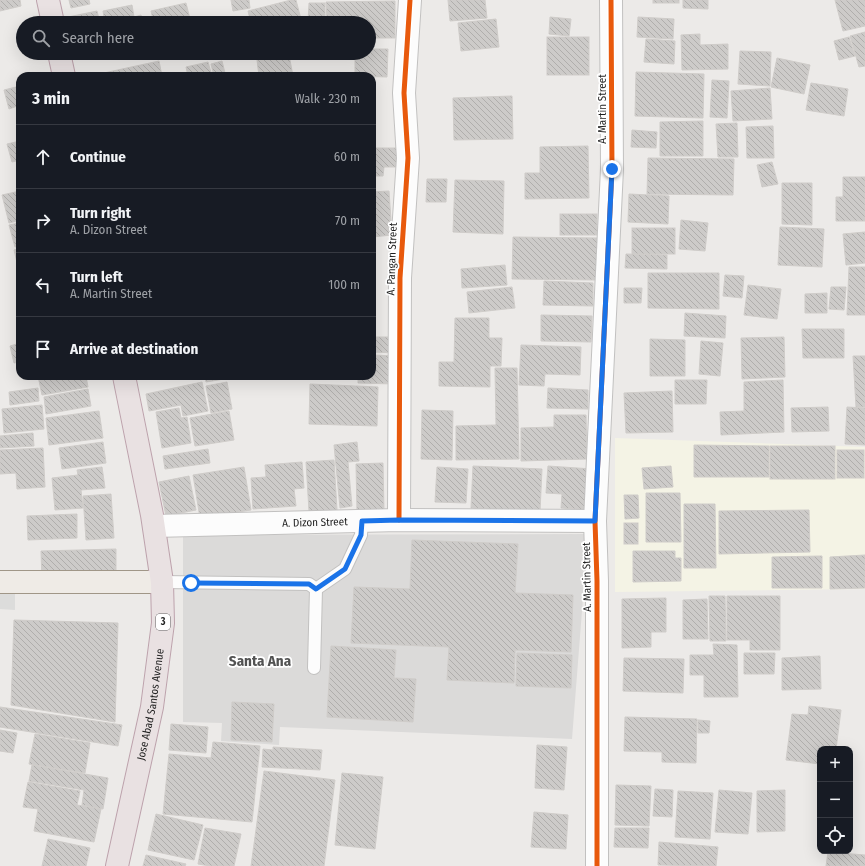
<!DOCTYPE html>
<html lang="en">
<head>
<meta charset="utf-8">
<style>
  body { margin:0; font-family:"Fira Sans Condensed",sans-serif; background:#242831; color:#f1f3f6 }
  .controls { position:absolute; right:12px; bottom:12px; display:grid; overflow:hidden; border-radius:8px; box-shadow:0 4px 16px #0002 }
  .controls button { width:36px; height:36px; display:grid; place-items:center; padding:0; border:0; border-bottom:1px solid #363941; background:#171b24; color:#f1f3f6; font:20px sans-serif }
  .stop { position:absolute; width:12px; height:12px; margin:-9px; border:3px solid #1a73e8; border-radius:50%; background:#fff }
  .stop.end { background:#1a73e8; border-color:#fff; box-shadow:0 1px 4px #0008 }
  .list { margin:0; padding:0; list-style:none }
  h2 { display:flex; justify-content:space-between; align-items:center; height:52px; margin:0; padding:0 16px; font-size:17px }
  h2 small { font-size:13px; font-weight:400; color:#9ea1a6 }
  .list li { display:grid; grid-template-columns:26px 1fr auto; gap:12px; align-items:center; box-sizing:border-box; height:64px; padding:0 16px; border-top:1px solid #363941 }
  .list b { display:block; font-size:15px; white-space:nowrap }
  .list p { margin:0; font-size:13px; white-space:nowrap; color:#9ea1a6 }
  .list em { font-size:13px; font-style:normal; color:#9ea1a6 }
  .icon { flex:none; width:22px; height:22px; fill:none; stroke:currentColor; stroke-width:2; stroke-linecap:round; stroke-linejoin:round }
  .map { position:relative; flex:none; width:865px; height:866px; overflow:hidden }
  .search { position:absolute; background:#171b24; box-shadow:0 4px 16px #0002; left:16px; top:16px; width:360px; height:44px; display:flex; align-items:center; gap:10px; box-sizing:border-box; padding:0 14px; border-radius:22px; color:#9ea1a6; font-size:15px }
  .panel { position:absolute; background:#171b24; box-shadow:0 4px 16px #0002; left:16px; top:72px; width:360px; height:308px; border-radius:12px }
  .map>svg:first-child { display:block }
  .education { fill:#f4f3e5 }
  .religious { fill:#dbdad9 }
  .pier { fill:#dcdcdb }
  .building { fill:url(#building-back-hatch); stroke:#cfccc9 }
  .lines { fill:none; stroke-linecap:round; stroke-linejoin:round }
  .lane-casing { stroke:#c2c1c0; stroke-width:14 }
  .street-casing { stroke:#c2c1c0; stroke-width:24 }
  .primary-casing { stroke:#a09687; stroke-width:24 }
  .highway-casing { stroke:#bda2ac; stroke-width:24 }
  .lane { stroke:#fcfcfc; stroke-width:12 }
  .street { stroke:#fcfcfc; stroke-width:22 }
  .primary { stroke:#efebe6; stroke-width:22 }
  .highway { stroke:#e9e1e2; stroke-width:22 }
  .cycleway-casing { stroke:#fff; stroke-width:8 }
  .cycleway { stroke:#e8590c; stroke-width:5 }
  .route { stroke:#1a73e8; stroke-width:5 }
  .labels { text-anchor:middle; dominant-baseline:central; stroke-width:3.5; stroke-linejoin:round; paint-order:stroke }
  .shield { fill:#fff; stroke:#626262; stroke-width:1 }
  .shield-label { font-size:10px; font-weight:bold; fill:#1f1f1f }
  .street-label { font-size:11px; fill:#1f1f1f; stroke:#fff }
  .district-label { font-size:15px; font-weight:bold; fill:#525252; stroke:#fff }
</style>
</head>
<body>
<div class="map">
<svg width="865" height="866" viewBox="0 0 865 866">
  <defs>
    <pattern id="building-back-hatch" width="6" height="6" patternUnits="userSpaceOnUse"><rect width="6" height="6" fill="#cdcbc9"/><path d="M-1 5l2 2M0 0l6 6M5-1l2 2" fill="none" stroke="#b0aeac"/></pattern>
  </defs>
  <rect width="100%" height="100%" fill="#eceae8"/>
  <path class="education" d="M 615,438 L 865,447 L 865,589 L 615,592 Z"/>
  <path class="religious" d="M 588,534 L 572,739 L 280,727 L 279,745 L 221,741 L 222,723 L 183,722 L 183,535 Z"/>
  <path class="pier" d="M 0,571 L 15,582 L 15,610 L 0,609 Z"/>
  <g class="building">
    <path d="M 0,0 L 20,0 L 21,6 L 0,11 Z"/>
    <path d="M 69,0 L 89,0 L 90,4 L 71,8 Z"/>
    <path d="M 231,0 L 249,0 L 250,8 L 233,11 Z"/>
    <path d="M 291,0 L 296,0 L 302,23 L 251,23 L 248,11 Z"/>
    <path d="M 448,0 L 485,0 L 487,18 L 450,21 Z"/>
    <rect x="653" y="0" width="26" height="3"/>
    <path d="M 683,0 L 708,0 L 708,9 L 683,8 Z"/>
    <path d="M 835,0 L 865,0 L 865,26 L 843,31 Z"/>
    <path d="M 395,1 L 395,38 L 369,38 L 369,23 L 342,23 L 341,19 L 327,19 L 326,2 Z"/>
    <path d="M 186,3 L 191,23 L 154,23 L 151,11 Z"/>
    <path d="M 309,3 L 325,3 L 325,20 L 340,20 L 340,23 L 308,23 Z"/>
    <path d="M 132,5 L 134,17 L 141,15 L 143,23 L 105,23 L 103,11 Z"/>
    <path d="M 97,11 L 100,23 L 69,23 L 68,17 Z"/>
    <path d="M 245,17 L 246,23 L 218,23 Z"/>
    <path d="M 550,17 L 571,19 L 569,36 L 549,34 Z"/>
    <path d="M 638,17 L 674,19 L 673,39 L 637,37 Z"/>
    <path d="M 496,19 L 499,47 L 461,51 L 458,23 Z"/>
    <path d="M 865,32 L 865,66 L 859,67 L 850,36 Z"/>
    <path d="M 700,34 L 700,45 L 728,44 L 728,69 L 682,70 L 681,35 Z"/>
    <rect x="547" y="37" width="42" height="38"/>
    <path d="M 849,37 L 855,56 L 839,60 L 834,41 Z"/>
    <path d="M 646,39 L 675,41 L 674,64 L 644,62 Z"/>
    <path d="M 369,49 L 388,49 L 387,77 L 355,76 L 355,53 L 369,53 Z"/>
    <path d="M 740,51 L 771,52 L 770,86 L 738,84 Z"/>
    <path d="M 289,55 L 293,76 L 259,76 L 257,60 Z"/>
    <path d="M 777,58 L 810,65 L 804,94 L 771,87 Z"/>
    <path d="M 159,61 L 162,76 L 90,76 Z"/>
    <path d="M 222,61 L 225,73 L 214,76 L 211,64 Z"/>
    <path d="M 208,62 L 212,76 L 188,76 L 186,67 Z"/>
    <path d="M 636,72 L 704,74 L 703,118 L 635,116 Z"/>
    <path d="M 712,80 L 729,81 L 727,118 L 710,117 Z"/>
    <path d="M 811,83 L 848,89 L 844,116 L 806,110 Z"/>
    <path d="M 20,86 L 20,105 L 9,109 L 4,90 Z"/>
    <path d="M 770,88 L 772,119 L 733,121 L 731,91 Z"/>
    <path d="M 512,96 L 513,139 L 454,140 L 453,98 Z"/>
    <path d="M 703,121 L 703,156 L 660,156 L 660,122 Z"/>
    <path d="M 372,122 L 373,148 L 403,148 L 403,167 L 384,167 L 383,176 L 372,176 Z"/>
    <path d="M 737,123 L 738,157 L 718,157 L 716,124 Z"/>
    <path d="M 773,126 L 774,158 L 747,158 L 746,127 Z"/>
    <path d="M 632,130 L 657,132 L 656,148 L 631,147 Z"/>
    <path d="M 20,141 L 20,160 L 12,162 L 7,144 Z"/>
    <path d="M 588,146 L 589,198 L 525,199 L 525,173 L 540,173 L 540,147 Z"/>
    <path d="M 648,158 L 734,159 L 733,195 L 647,194 Z"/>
    <path d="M 772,162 L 778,184 L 762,187 L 757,165 Z"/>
    <path d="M 843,177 L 865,177 L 865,221 L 836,221 L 836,197 L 843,197 Z"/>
    <path d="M 427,179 L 447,179 L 446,202 L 426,202 Z"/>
    <path d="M 455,180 L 504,181 L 503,234 L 453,232 Z"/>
    <path d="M 782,183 L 812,183 L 812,225 L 782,224 Z"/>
    <path d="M 20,191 L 20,220 L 9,223 L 2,195 Z"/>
    <path d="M 389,191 L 392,235 L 372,237 L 372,192 Z"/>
    <path d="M 629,194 L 669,196 L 668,224 L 628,222 Z"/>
    <rect x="560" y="214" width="37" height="21"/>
    <path d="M 681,220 L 708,223 L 705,251 L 679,249 Z"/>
    <path d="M 20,223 L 20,245 L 15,247 L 9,225 Z"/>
    <path d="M 780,227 L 824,229 L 822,267 L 778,265 Z"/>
    <rect x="632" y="228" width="43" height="26"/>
    <path d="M 865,232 L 865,263 L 846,265 L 843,234 Z"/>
    <path d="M 513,237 L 598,238 L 597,280 L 512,279 Z"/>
    <path d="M 20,248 L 20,275 L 14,250 Z"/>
    <path d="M 626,254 L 667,255 L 667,269 L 625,268 Z"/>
    <path d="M 505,265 L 507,285 L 462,288 L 461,269 Z"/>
    <path d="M 849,267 L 865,267 L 865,315 L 847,315 Z"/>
    <path d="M 648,273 L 719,273 L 719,309 L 648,308 Z"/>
    <path d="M 725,275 L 744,276 L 742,298 L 723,296 Z"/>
    <path d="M 544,281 L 593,283 L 593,306 L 543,305 Z"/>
    <path d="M 748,285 L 781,289 L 777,319 L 744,315 Z"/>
    <path d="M 512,287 L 515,308 L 469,313 L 467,292 Z"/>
    <path d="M 831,287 L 846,287 L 844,310 L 829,309 Z"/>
    <path d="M 624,288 L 642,288 L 641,303 L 624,303 Z"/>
    <path d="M 827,293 L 827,313 L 805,313 L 805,294 Z"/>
    <path d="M 685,313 L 726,316 L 725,338 L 684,336 Z"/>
    <path d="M 541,315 L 592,316 L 591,342 L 541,341 Z"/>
    <path d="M 455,318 L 489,318 L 489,338 L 502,338 L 501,366 L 490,366 L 490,387 L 439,386 L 439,362 L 454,362 Z"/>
    <path d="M 802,329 L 844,329 L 844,358 L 803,358 Z"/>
    <path d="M 372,337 L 396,337 L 396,353 L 372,352 Z"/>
    <path d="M 784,337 L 785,377 L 742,379 L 741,338 Z"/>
    <path d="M 650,339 L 685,340 L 685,376 L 650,376 Z"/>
    <path d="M 701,341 L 723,343 L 720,376 L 699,374 Z"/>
    <path d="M 20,343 L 20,362 L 14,363 L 10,346 Z"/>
    <path d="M 521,345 L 581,347 L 580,375 L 545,374 L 544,386 L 519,385 Z"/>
    <path d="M 372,355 L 395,356 L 394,384 L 358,383 L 358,376 L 372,376 Z"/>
    <path d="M 853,356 L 865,356 L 865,407 L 856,407 Z"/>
    <path d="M 495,368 L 517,368 L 519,459 L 456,460 L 456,426 L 496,425 Z"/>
    <path d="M 38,376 L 86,376 L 88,387 L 42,395 Z"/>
    <path d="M 205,376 L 242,376 L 206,382 Z"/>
    <path d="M 675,380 L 707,380 L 706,404 L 675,404 Z"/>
    <path d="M 783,380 L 784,432 L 721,435 L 720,412 L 744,411 L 744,382 Z"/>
    <path d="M 202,382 L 208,411 L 183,416 L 181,405 L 149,411 L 146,394 Z"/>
    <path d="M 227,382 L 232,409 L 211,413 L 206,386 Z"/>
    <path d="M 310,384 L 378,387 L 377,426 L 309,424 Z"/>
    <path d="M 38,388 L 39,401 L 10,405 L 9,392 Z"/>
    <path d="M 548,388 L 588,390 L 588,409 L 547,408 Z"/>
    <path d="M 88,389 L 91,406 L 46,414 L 44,397 Z"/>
    <path d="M 672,391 L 673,432 L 626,433 L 624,393 Z"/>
    <path d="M 42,405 L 44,429 L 4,433 L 2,409 Z"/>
    <path d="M 828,407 L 829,431 L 792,432 L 791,408 Z"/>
    <path d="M 847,407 L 865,408 L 865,445 L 845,444 Z"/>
    <path d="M 179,408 L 181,418 L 187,417 L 191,443 L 162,448 L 156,412 Z"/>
    <path d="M 422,410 L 453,411 L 452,460 L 421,459 Z"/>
    <path d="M 99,411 L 103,438 L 49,445 L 46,418 Z"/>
    <path d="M 229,411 L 234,440 L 195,446 L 190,418 Z"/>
    <path d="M 554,415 L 586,415 L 587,459 L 521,461 L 521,428 L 554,427 Z"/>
    <path d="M 33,433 L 34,446 L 0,448 L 0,436 Z"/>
    <path d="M 103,442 L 106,463 L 62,469 L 59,448 Z"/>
    <path d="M 357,442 L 359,461 L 348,462 L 352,506 L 340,508 L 334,445 Z"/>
    <path d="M 694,445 L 769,446 L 769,477 L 694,477 Z"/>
    <rect x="770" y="446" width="65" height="33"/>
    <path d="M 43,448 L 45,487 L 17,489 L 16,473 L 0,474 L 0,450 Z"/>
    <path d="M 208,449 L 210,463 L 165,469 L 163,456 Z"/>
    <rect x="837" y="450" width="27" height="28"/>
    <path d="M 334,460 L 337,510 L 309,511 L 306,462 Z"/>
    <path d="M 302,462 L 304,488 L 294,489 L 296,506 L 253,509 L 251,478 L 266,477 L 265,465 Z"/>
    <path d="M 383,463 L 384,511 L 357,512 L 356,464 Z"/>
    <path d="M 473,466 L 542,469 L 540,512 L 471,508 Z"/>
    <path d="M 548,466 L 592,469 L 589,510 L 561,508 L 562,494 L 546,493 Z"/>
    <path d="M 671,466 L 673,487 L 644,489 L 642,468 Z"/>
    <path d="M 102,467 L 105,488 L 81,490 L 83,508 L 55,510 L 52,478 L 78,475 L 77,470 Z"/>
    <path d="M 244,467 L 251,510 L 200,518 L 193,475 Z"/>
    <path d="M 437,467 L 468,469 L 466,503 L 435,502 Z"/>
    <path d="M 189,476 L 196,510 L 166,516 L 159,482 Z"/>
    <path d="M 646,493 L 680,493 L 681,542 L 646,542 Z"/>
    <path d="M 111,494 L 114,538 L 86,540 L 83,496 Z"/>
    <path d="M 624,495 L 638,495 L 639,518 L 625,519 Z"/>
    <path d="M 684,504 L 715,504 L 716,568 L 684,568 Z"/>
    <path d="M 809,510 L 810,552 L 719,554 L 719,511 Z"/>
    <path d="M 77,514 L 77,538 L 28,540 L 27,516 Z"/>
    <rect x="624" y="523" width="14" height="21"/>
    <path d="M 412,540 L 518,544 L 515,593 L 573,595 L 571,652 L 515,650 L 514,683 L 447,680 L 449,647 L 351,643 L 354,587 L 410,589 Z"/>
    <path d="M 116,549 L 116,580 L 42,582 L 41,551 Z"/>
    <path d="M 633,551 L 675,551 L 675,558 L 681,558 L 681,581 L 633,582 Z"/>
    <path d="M 865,555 L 865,588 L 830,589 L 830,557 Z"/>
    <path d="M 822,556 L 822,588 L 772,588 L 772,557 Z"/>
    <path d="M 709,596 L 725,596 L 726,641 L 710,641 Z"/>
    <path d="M 727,596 L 780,596 L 780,650 L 750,650 L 750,640 L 727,640 Z"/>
    <path d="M 666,598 L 666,632 L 651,632 L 651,647 L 622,648 L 622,599 Z"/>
    <path d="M 707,599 L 708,639 L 683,639 L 683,600 Z"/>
    <path d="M 14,620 L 118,623 L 115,722 L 11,705 Z"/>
    <path d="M 713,644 L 737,645 L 738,697 L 704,697 L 704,675 L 690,675 L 690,655 L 714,655 Z"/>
    <path d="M 331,646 L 396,650 L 394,678 L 416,679 L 413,722 L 327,717 Z"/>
    <path d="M 517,653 L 572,655 L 571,688 L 516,686 Z"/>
    <path d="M 744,653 L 775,653 L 774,674 L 744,674 Z"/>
    <path d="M 820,656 L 821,689 L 782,690 L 782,658 Z"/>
    <path d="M 624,658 L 684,659 L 683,693 L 623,691 Z"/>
    <path d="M 232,702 L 274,704 L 272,742 L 231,740 Z"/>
    <path d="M 809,706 L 841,710 L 836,749 L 820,749 L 820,764 L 786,760 L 792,714 L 808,715 Z"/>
    <path d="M 0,707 L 122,725 L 118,746 L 0,727 Z"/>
    <path d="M 625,717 L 697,719 L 696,763 L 662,762 L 662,752 L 624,751 Z"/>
    <path d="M 698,720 L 710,721 L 709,733 L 698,733 Z"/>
    <path d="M 171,724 L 208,727 L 206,753 L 169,750 Z"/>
    <path d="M 0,730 L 17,733 L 13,753 L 0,751 Z"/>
    <path d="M 35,734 L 90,743 L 85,773 L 29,764 Z"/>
    <path d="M 213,742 L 260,746 L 252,822 L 163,814 L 169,754 L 211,758 Z"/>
    <path d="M 537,745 L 567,747 L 564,790 L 535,788 Z"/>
    <path d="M 273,747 L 322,750 L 320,770 L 262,767 L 263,749 L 273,750 Z"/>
    <path d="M 32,765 L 108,778 L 103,809 L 82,805 L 84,790 L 29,781 Z"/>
    <path d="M 264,771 L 335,780 L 324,866 L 251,866 Z"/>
    <path d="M 342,773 L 383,777 L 375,849 L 335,845 Z"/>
    <path d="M 28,782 L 80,791 L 77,805 L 101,809 L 94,842 L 34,831 L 38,809 L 23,807 Z"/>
    <path d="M 616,785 L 651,786 L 649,826 L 615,825 Z"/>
    <path d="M 655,789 L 673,790 L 672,817 L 653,816 Z"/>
    <path d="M 719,790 L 752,793 L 748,834 L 715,832 Z"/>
    <path d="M 785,790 L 785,831 L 757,832 L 757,791 Z"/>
    <path d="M 678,791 L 713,793 L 710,839 L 675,837 Z"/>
    <path d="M 534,812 L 568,815 L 566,849 L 531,847 Z"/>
    <path d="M 156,814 L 203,825 L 194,860 L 148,850 Z"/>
    <path d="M 205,828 L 241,834 L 234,866 L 210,866 L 198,864 Z"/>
    <path d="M 615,828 L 649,828 L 648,848 L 614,847 Z"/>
    <path d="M 48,839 L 90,848 L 86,866 L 42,866 Z"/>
    <path d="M 659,842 L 718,847 L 716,866 L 658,865 Z"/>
    <path d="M 828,852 L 865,855 L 865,866 L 826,866 Z"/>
    <path d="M 146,855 L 186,864 L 185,866 L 143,866 Z"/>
  </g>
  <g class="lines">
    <defs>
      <g id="lane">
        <path d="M 162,582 L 309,584 L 316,589 L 314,668"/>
        <path d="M 316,589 L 345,569 L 361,535 L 362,521"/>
      </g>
      <g id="street">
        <path d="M 399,520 L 400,278 L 408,158 L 404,93 L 410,0"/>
        <path id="s1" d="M 154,526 L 399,520 L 595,521"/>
        <path d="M 597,866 L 597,581 L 595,521 L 612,169 L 611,0"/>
      </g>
      <path id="primary" d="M 0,582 L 162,582"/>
      <g id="highway">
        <path d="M 48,0 L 53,23"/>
        <path d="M 59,53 L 64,76"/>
        <path id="s2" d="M 117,866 L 152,707 L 163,623 L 162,582 L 152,515 L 124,376"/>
      </g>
    </defs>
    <use href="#lane" class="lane-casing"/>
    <use href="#street" class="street-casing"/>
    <use href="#primary" class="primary-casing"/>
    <use href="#highway" class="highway-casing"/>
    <use href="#lane" class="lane"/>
    <use href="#street" class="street"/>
    <use href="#primary" class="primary"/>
    <use href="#highway" class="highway"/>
    <defs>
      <g id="cycleway">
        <path d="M 399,520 L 400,278 L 408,158 L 404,93 L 410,0"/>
        <path d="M 597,866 L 597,581 L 595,521 L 612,169 L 611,0"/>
      </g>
    </defs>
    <use href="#cycleway" class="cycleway-casing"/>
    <use href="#cycleway" class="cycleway"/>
  </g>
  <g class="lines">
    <path class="route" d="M 191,583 L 309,584 L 316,589 L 345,569 L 361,535 L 362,521 L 399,520 L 595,521 L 612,169"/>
  </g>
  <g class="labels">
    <rect class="shield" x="156" y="614" width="14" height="16" rx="3"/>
    <g class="shield-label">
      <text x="163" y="622">3</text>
    </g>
    <g class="street-label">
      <text transform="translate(602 109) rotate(-90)">A. Martin Street</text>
      <text transform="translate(392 259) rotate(-88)">A. Pangan Street</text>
      <text stroke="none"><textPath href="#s1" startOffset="161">A. Dizon Street</textPath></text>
      <text transform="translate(587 577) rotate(-91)">A. Martin Street</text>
      <text stroke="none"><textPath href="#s2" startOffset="165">Jose Abad Santos Avenue</textPath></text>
    </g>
    <g class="district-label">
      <text x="260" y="661">Santa Ana</text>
    </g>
  </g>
</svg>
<div class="controls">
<button>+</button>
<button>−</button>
<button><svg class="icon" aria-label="locate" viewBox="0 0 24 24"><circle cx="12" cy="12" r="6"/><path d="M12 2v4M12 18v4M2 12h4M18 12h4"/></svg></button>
</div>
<div class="stop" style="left:191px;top:583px"></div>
<div class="stop end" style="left:612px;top:169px"></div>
<div class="search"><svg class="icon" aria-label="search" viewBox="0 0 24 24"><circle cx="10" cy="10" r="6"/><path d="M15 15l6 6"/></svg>Search here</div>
<section class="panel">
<h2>3 min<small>Walk · 230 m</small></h2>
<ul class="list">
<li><svg class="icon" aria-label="ahead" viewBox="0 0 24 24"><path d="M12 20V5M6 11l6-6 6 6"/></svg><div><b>Continue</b></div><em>60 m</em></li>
<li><svg class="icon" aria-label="right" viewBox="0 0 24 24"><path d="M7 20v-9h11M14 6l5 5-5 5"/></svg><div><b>Turn right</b><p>A. Dizon Street</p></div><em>70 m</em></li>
<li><svg class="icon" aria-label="left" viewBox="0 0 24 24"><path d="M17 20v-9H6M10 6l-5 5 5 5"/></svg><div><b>Turn left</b><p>A. Martin Street</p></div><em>100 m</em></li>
<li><svg class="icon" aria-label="arrive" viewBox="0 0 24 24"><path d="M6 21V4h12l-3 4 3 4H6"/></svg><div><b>Arrive at destination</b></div></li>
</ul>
</section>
</div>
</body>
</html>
